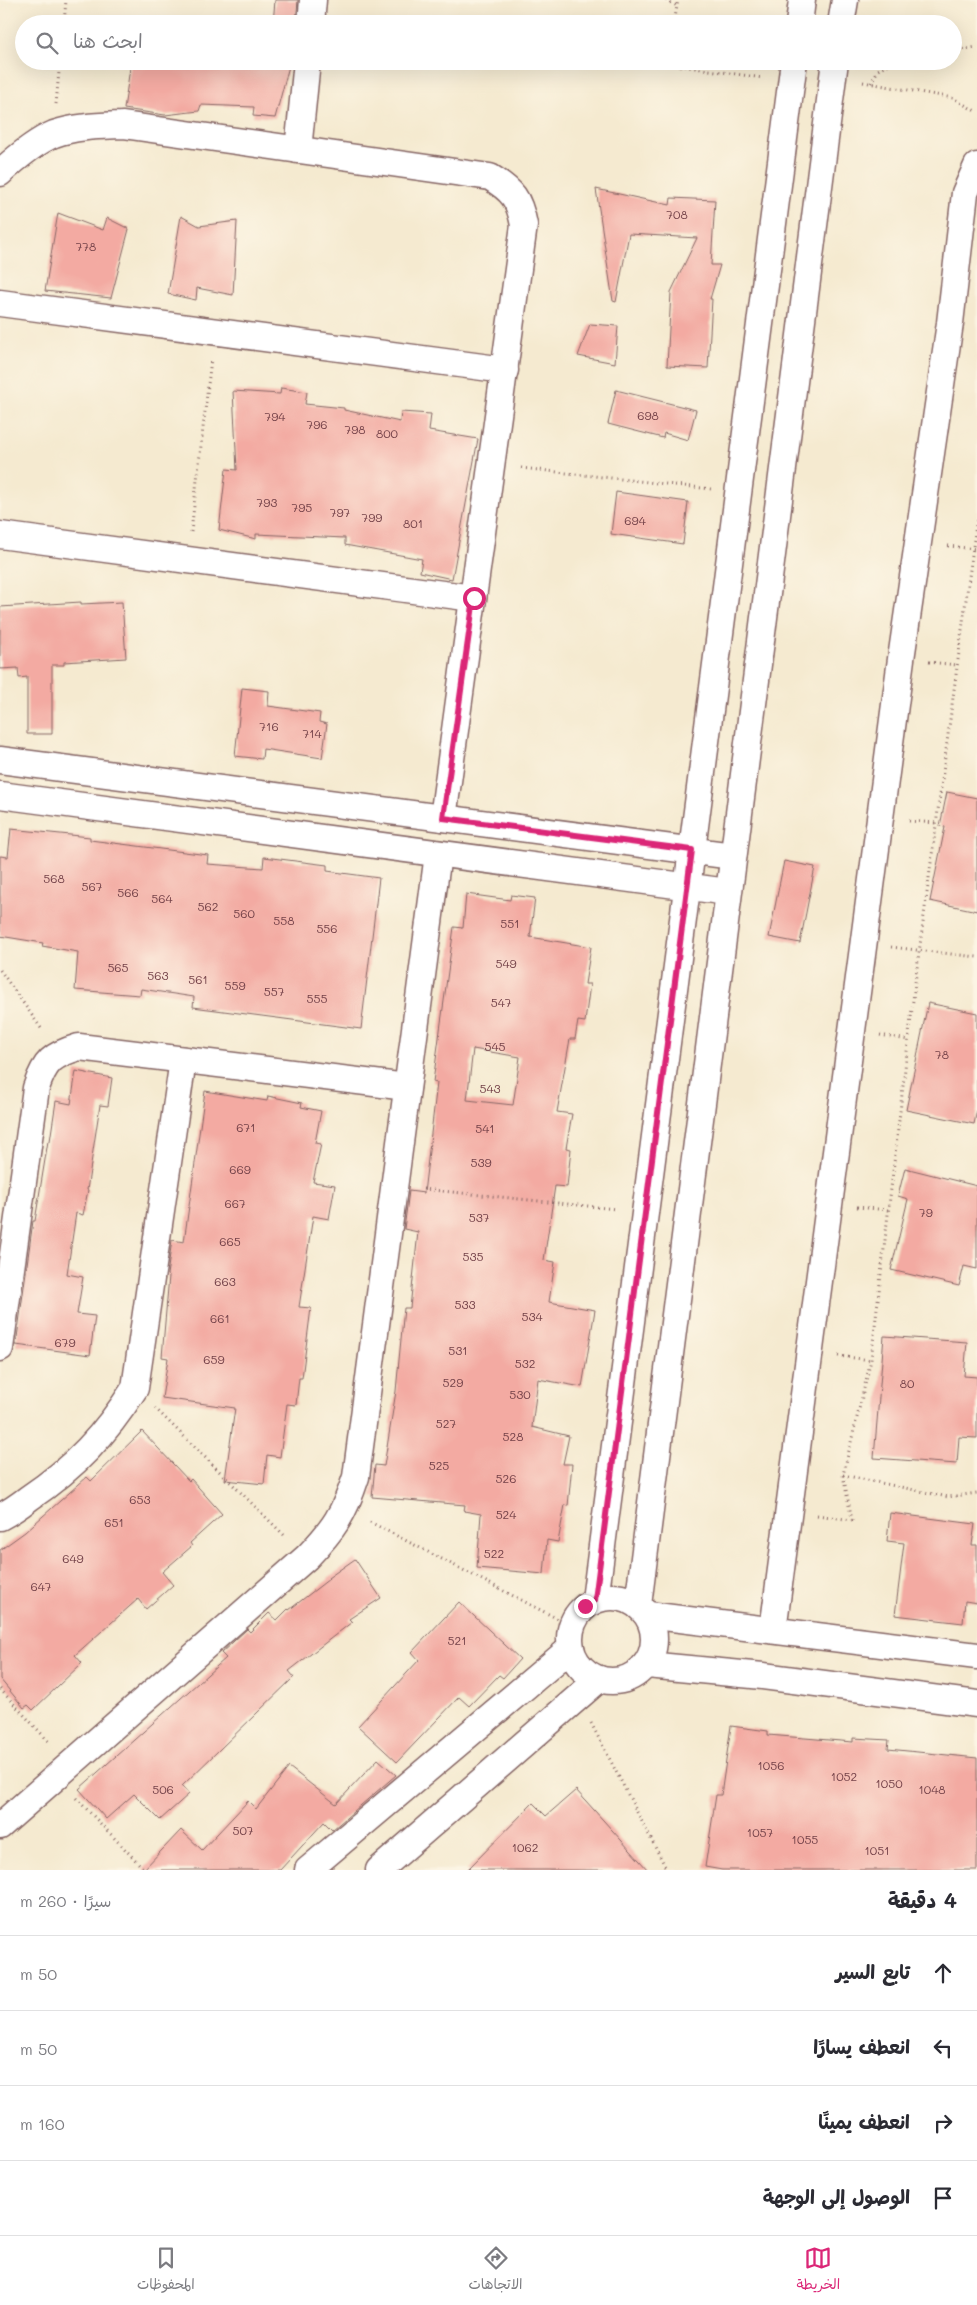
<!DOCTYPE html>
<html lang="ar">
<head>
<meta charset="utf-8">
<style>
  body { margin:0; font-family:Mali,"Playpen Sans Arabic",sans-serif; background:#f7f7f7; color:#2b2b33; direction:rtl }
  .stop { position:absolute; width:15px; height:15px; margin:-11px; border:4px solid #db2777; border-radius:50%; background:#fff }
  .stop.end { background:#db2777; border-color:#fff; box-shadow:0 1px 5px #0008 }
  .list { margin:0; padding:0; list-style:none }
  h2 { display:flex; justify-content:space-between; align-items:center; height:65px; margin:0; padding:0 20px; font-size:21px }
  h2 small { font-size:16px; font-weight:400; color:#7c7c81 }
  .list li { display:grid; grid-template-columns:32px 1fr auto; gap:15px; align-items:center; box-sizing:border-box; height:75px; padding:0 20px; border-top:1px solid #e1e1e2 }
  .list b { display:block; font-size:19px; white-space:nowrap }
  .list em { font-size:16px; font-style:normal; color:#7c7c81 }
  .icon { flex:none; width:28px; height:28px; fill:none; stroke:currentColor; stroke-width:2; stroke-linecap:round; stroke-linejoin:round }
  .map { position:relative; flex:none; width:977px; height:1870px; overflow:hidden; direction:ltr }
  .search { position:absolute; background:#fff; box-shadow:0 5px 20px #0002; left:15px; right:15px; top:15px; height:55px; display:flex; align-items:center; gap:12px; box-sizing:border-box; padding:0 18px; border-radius:28px; color:#7c7c81; font-size:19px }
  .sheet { height:365px; background:#fff }
  nav { display:flex; justify-content:space-around; align-items:center; box-sizing:border-box; height:70px; border-top:1px solid #e1e1e2; background:#fff; font-size:14px; color:#7c7c81 }
  nav a { display:grid; justify-items:center; gap:2px }
  nav .on { color:#db2777 }
  .map>svg:first-child { display:block }
  .building { fill:#f3aaa2; fill-rule:evenodd }
  .lines { fill:none; stroke-linecap:round; stroke-linejoin:round }
  .minor-casing { stroke:#866665; stroke-width:29 }
  .path { stroke:#866665; stroke-width:3; stroke-dasharray:1 4; stroke-linecap:butt }
  .minor { stroke:#fff; stroke-width:26 }
  .route { stroke:#db2777; stroke-width:6 }
  .labels { text-anchor:middle; dominant-baseline:central; stroke-width:4; stroke-linejoin:round; paint-order:stroke }
  .number-label { font-size:12px; fill:#744249 }
</style>
</head>
<body>
<div class="map">
<svg width="977" height="1870" viewBox="0 0 977 1870">
  <rect width="100%" height="100%" fill="#fcf5e5"/>
  <filter id="ink" filterUnits="userSpaceOnUse"><feTurbulence type="fractalNoise" baseFrequency=".02" numOctaves="2"/><feDisplacementMap in="SourceGraphic" scale="10" xChannelSelector="R" yChannelSelector="G"/><feConvolveMatrix kernelMatrix="1 2 1 2 8 2 1 2 1" color-interpolation-filters="sRGB"/></filter>
  <filter id="wash" filterUnits="userSpaceOnUse"><feTurbulence type="fractalNoise" baseFrequency=".0096" numOctaves="4" result="noise"/><feDisplacementMap in="SourceGraphic" scale="20" xChannelSelector="R" yChannelSelector="G"/><feGaussianBlur stdDeviation="1.12" result="paint"/><feColorMatrix in="noise" values="0 0 0 0 0 0 0 0 0 0 0 0 0 0 0 0 0 1.4 0 .05"/><feComposite in="paint" operator="in"/></filter>
  <g filter="url(#wash)">
    <rect width="100%" height="100%" fill="#f5ead0"/>
    <g id="blocks">
      <g class="building">
        <path d="M 275,0 L 298,0 L 296,24 L 273,24 Z"/>
        <path d="M 131,61 L 260,61 L 289,66 L 275,118 L 253,116 L 254,107 L 201,105 L 199,111 L 165,115 L 124,109 Z"/>
        <path d="M 596,189 L 670,205 L 671,198 L 715,200 L 711,265 L 720,265 L 710,299 L 712,299 L 708,368 L 667,366 L 671,292 L 697,238 L 629,234 L 616,302 L 613,301 Z"/>
        <path d="M 58,213 L 103,230 L 107,218 L 129,229 L 111,298 L 45,291 Z"/>
        <path d="M 181,216 L 199,226 L 237,221 L 233,295 L 197,288 L 196,300 L 168,294 Z"/>
        <path d="M 590,324 L 618,326 L 615,363 L 578,356 Z"/>
        <path d="M 281,388 L 307,392 L 305,404 L 344,408 L 344,410 L 400,422 L 401,412 L 431,414 L 429,431 L 478,439 L 452,579 L 420,572 L 422,559 L 345,545 L 345,538 L 256,534 L 256,539 L 219,530 L 226,469 L 237,470 L 233,391 L 280,394 Z"/>
        <path d="M 616,390 L 696,410 L 688,440 L 664,433 L 663,438 L 608,424 Z"/>
        <path d="M 616,492 L 688,502 L 683,544 L 611,534 Z"/>
        <path d="M 81,602 L 81,604 L 122,602 L 126,658 L 64,662 L 64,665 L 52,665 L 52,734 L 27,734 L 27,677 L 19,678 L 18,668 L 0,669 L 0,607 Z"/>
        <path d="M 242,688 L 269,691 L 268,706 L 320,713 L 319,722 L 327,724 L 322,758 L 263,749 L 262,759 L 235,756 Z"/>
        <path d="M 947,792 L 977,798 L 977,911 L 930,901 L 945,827 L 940,826 Z"/>
        <path d="M 11,829 L 90,837 L 90,840 L 208,855 L 207,864 L 263,868 L 264,857 L 327,865 L 327,871 L 379,878 L 361,1029 L 193,1007 L 194,997 L 141,989 L 140,995 L 75,990 L 78,952 L 42,946 L 43,943 L 0,936 L 0,856 L 8,857 Z"/>
        <path d="M 784,861 L 815,867 L 800,943 L 769,937 Z"/>
        <path d="M 466,894 L 510,900 L 511,895 L 535,898 L 530,937 L 591,947 L 585,984 L 590,984 L 585,1022 L 578,1021 L 575,1039 L 570,1039 L 557,1112 L 572,1114 L 566,1148 L 571,1149 L 567,1187 L 555,1186 L 544,1260 L 555,1262 L 549,1302 L 595,1310 L 582,1387 L 538,1379 L 532,1427 L 569,1436 L 563,1464 L 572,1464 L 568,1506 L 565,1505 L 558,1542 L 547,1540 L 544,1574 L 477,1568 L 481,1514 L 464,1511 L 465,1505 L 372,1497 L 375,1465 L 384,1466 L 396,1391 L 404,1308 L 410,1308 L 418,1232 L 404,1229 L 409,1191 L 424,1193 L 437,1083 L 433,1082 L 454,927 L 463,928 ZM 473,1049 L 520,1057 L 513,1105 L 467,1100 Z"/>
        <path d="M 928,1003 L 977,1013 L 977,1110 L 974,1124 L 906,1110 Z"/>
        <path d="M 76,1071 L 112,1078 L 108,1106 L 100,1105 L 87,1190 L 88,1190 L 83,1215 L 76,1213 L 67,1274 L 83,1277 L 77,1314 L 95,1316 L 90,1355 L 16,1345 L 33,1221 L 35,1221 L 48,1141 L 50,1141 L 56,1101 L 71,1104 Z"/>
        <path d="M 205,1091 L 267,1101 L 268,1096 L 302,1103 L 301,1107 L 321,1111 L 315,1143 L 321,1144 L 313,1182 L 335,1185 L 329,1219 L 313,1216 L 299,1307 L 311,1308 L 302,1378 L 299,1378 L 296,1405 L 287,1404 L 280,1457 L 267,1455 L 264,1484 L 225,1480 L 235,1408 L 162,1398 L 168,1358 L 162,1357 L 169,1276 L 167,1275 L 172,1240 L 184,1242 Z"/>
        <path d="M 905,1168 L 977,1186 L 977,1269 L 964,1266 L 959,1286 L 891,1270 L 908,1199 L 898,1196 Z"/>
        <path d="M 884,1336 L 967,1342 L 964,1376 L 977,1377 L 977,1438 L 959,1437 L 957,1464 L 874,1458 Z"/>
        <path d="M 142,1431 L 189,1481 L 191,1479 L 222,1514 L 190,1543 L 192,1546 L 162,1572 L 173,1585 L 146,1609 L 138,1599 L 75,1655 L 82,1663 L 33,1710 L 28,1705 L 24,1708 L 0,1679 L 0,1550 L 25,1532 L 87,1477 L 91,1481 Z"/>
        <path d="M 890,1513 L 975,1524 L 972,1545 L 977,1545 L 977,1603 L 965,1601 L 963,1623 L 895,1615 L 904,1543 L 887,1541 Z"/>
        <path d="M 355,1559 L 381,1598 L 349,1619 L 352,1622 L 289,1671 L 294,1677 L 182,1786 L 189,1794 L 160,1820 L 134,1794 L 106,1819 L 79,1789 L 226,1658 L 221,1653 L 247,1629 L 250,1632 L 269,1613 L 277,1620 L 288,1609 L 289,1610 L 329,1579 L 328,1578 Z"/>
        <path d="M 459,1602 L 520,1659 L 503,1678 L 499,1675 L 469,1706 L 459,1697 L 397,1762 L 358,1726 L 419,1660 L 412,1652 Z"/>
        <path d="M 731,1726 L 768,1731 L 768,1735 L 853,1742 L 853,1738 L 889,1740 L 888,1749 L 977,1758 L 977,1870 L 722,1870 L 705,1867 L 716,1795 L 721,1795 Z"/>
        <path d="M 378,1759 L 396,1775 L 332,1830 L 324,1822 L 280,1870 L 143,1870 L 181,1830 L 202,1850 L 248,1801 L 256,1809 L 289,1767 L 336,1804 Z"/>
        <path d="M 576,1790 L 648,1870 L 467,1870 L 533,1803 L 546,1816 Z"/>
      </g>
    </g>
  </g>
  <g filter="url(#ink)">
    <use href="#blocks" fill-opacity="0" stroke="#866665" stroke-width="1"/>
    <g class="lines">
      <defs>
        <g id="minor">
          <path d="M 311,24 L 313,0"/>
          <path d="M 799,24 L 802,0"/>
          <path d="M 841,24 L 845,0"/>
          <path d="M 298,150 L 307,61"/>
          <path d="M 0,173 C 15,159 35,142 54,134 C 76,126 101,126 123,125 L 490,177 C 513,191 519,199 524,225 L 443,818"/>
          <path d="M 0,303 L 505,370"/>
          <path d="M 0,535 L 473,598"/>
          <path d="M 0,760 L 733,856"/>
          <path d="M 0,795 L 728,892"/>
          <path d="M 0,1348 L 36,1088 C 45,1061 52,1055 79,1047 L 407,1087"/>
          <path d="M 0,1517 C 10,1512 20,1505 29,1498 C 75,1467 105,1435 135,1388 L 183,1060"/>
          <circle cx="612" cy="1639" r="42"/>
          <path d="M 595,1600 L 794,61"/>
          <path d="M 638,1605 L 835,61"/>
          <path d="M 648,1615 L 977,1656"/>
          <path d="M 773,1630 L 901,659 L 950,323 L 965,193 L 977,166"/>
          <path d="M 647,1665 L 763,1676 L 977,1704"/>
          <path d="M 0,1826 L 307,1557 C 334,1529 344,1514 356,1477 L 438,854"/>
          <path d="M 308,1870 L 571,1648"/>
          <path d="M 379,1870 L 599,1679"/>
        </g>
      </defs>
      <use href="#minor" class="minor-casing"/>
      <g class="path">
        <path d="M 666,0 L 677,6"/>
        <path d="M 64,24 L 66,0"/>
        <path d="M 674,24 L 678,0"/>
        <path d="M 953,51 L 977,47"/>
        <path d="M 669,61 L 668,64 L 763,78"/>
        <path d="M 863,82 L 953,98 L 977,112"/>
        <path d="M 871,83 L 878,70 L 895,61"/>
        <path d="M 56,104 L 60,61"/>
        <path d="M 521,468 L 711,489"/>
        <path d="M 191,532 L 211,359"/>
        <path d="M 948,546 L 977,549"/>
        <path d="M 929,662 L 957,665"/>
        <path d="M 909,821 L 936,823"/>
        <path d="M 891,947 L 977,957"/>
        <path d="M 0,970 L 43,1031"/>
        <path d="M 880,1035 L 908,1040"/>
        <path d="M 423,1189 L 616,1209"/>
        <path d="M 857,1207 L 888,1210"/>
        <path d="M 838,1356 L 871,1360"/>
        <path d="M 155,1408 L 286,1537"/>
        <path d="M 843,1475 L 948,1497 L 977,1493"/>
        <path d="M 817,1515 L 852,1520 L 843,1475 L 871,1360 L 915,983 L 977,517"/>
        <path d="M 370,1522 L 560,1620"/>
        <path d="M 0,1689 L 50,1743"/>
        <path d="M 591,1723 L 667,1870"/>
        <path d="M 76,1798 L 145,1870"/>
      </g>
      <use href="#minor" class="minor"/>
    </g>
  </g>
  <g class="lines" filter="url(#ink)">
    <path class="route" d="M 474,598 L 443,818 L 692,850 L 595,1600 L 585,1606"/>
  </g>
  <g class="labels">
    <g class="number-label">
      <text x="677" y="214">708</text>
      <text x="86" y="246">778</text>
      <text x="648" y="415">698</text>
      <text x="275" y="416">794</text>
      <text x="317" y="424">796</text>
      <text x="355" y="429">798</text>
      <text x="387" y="433">800</text>
      <text x="267" y="502">793</text>
      <text x="302" y="507">795</text>
      <text x="340" y="512">797</text>
      <text x="372" y="517">799</text>
      <text x="635" y="520">694</text>
      <text x="413" y="523">801</text>
      <text x="269" y="726">716</text>
      <text x="312" y="733">714</text>
      <text x="54" y="878">568</text>
      <text x="92" y="886">567</text>
      <text x="128" y="892">566</text>
      <text x="162" y="898">564</text>
      <text x="208" y="906">562</text>
      <text x="244" y="913">560</text>
      <text x="284" y="920">558</text>
      <text x="510" y="923">551</text>
      <text x="327" y="928">556</text>
      <text x="506" y="963">549</text>
      <text x="118" y="967">565</text>
      <text x="158" y="975">563</text>
      <text x="198" y="979">561</text>
      <text x="235" y="985">559</text>
      <text x="274" y="991">557</text>
      <text x="317" y="998">555</text>
      <text x="501" y="1002">547</text>
      <text x="495" y="1046">545</text>
      <text x="942" y="1054">78</text>
      <text x="490" y="1088">543</text>
      <text x="246" y="1127">671</text>
      <text x="485" y="1128">541</text>
      <text x="481" y="1162">539</text>
      <text x="240" y="1169">669</text>
      <text x="235" y="1203">667</text>
      <text x="926" y="1212">79</text>
      <text x="479" y="1217">537</text>
      <text x="230" y="1241">665</text>
      <text x="473" y="1256">535</text>
      <text x="225" y="1281">663</text>
      <text x="465" y="1304">533</text>
      <text x="532" y="1316">534</text>
      <text x="220" y="1318">661</text>
      <text x="65" y="1342">679</text>
      <text x="458" y="1350">531</text>
      <text x="214" y="1359">659</text>
      <text x="525" y="1363">532</text>
      <text x="453" y="1382">529</text>
      <text x="907" y="1383">80</text>
      <text x="520" y="1394">530</text>
      <text x="446" y="1423">527</text>
      <text x="513" y="1436">528</text>
      <text x="439" y="1465">525</text>
      <text x="506" y="1478">526</text>
      <text x="140" y="1499">653</text>
      <text x="506" y="1514">524</text>
      <text x="114" y="1522">651</text>
      <text x="494" y="1553">522</text>
      <text x="73" y="1558">649</text>
      <text x="41" y="1586">647</text>
      <text x="457" y="1640">521</text>
      <text x="771" y="1765">1056</text>
      <text x="844" y="1776">1052</text>
      <text x="889" y="1783">1050</text>
      <text x="163" y="1789">506</text>
      <text x="932" y="1789">1048</text>
      <text x="243" y="1830">507</text>
      <text x="760" y="1832">1057</text>
      <text x="805" y="1839">1055</text>
      <text x="525" y="1847">1062</text>
      <text x="877" y="1850">1051</text>
    </g>
  </g>
</svg>
<div class="stop" style="left:474px;top:598px"></div>
<div class="stop end" style="left:585px;top:1606px"></div>
<div class="search"><svg class="icon" aria-label="search" viewBox="0 0 24 24"><circle cx="10" cy="10" r="6"/><path d="M15 15l6 6"/></svg>ابحث هنا</div>
</div>
<section class="sheet">
<h2>4 دقيقة<small>سيرًا · 260 m</small></h2>
<ul class="list">
<li><svg class="icon" aria-label="ahead" viewBox="0 0 24 24"><path d="M12 20V5M6 11l6-6 6 6"/></svg><div><b>تابع السير</b></div><em>50 m</em></li>
<li><svg class="icon" aria-label="left" viewBox="0 0 24 24"><path d="M17 20v-9H6M10 6l-5 5 5 5"/></svg><div><b>انعطف يسارًا</b></div><em>50 m</em></li>
<li><svg class="icon" aria-label="right" viewBox="0 0 24 24"><path d="M7 20v-9h11M14 6l5 5-5 5"/></svg><div><b>انعطف يمينًا</b></div><em>160 m</em></li>
<li><svg class="icon" aria-label="arrive" viewBox="0 0 24 24"><path d="M6 21V4h12l-3 4 3 4H6"/></svg><div><b>الوصول إلى الوجهة</b></div></li>
</ul>
</section>
<nav>
<a class="on"><svg class="icon" aria-label="map" viewBox="0 0 24 24"><path d="M3 6l6-2 6 2 6-2v14l-6 2-6-2-6 2zM9 4v14M15 6v14"/></svg>الخريطة</a>
<a><svg class="icon" aria-label="directions" viewBox="0 0 24 24"><path d="M12 3l9 9-9 9-9-9zM9 14v-3h6M13 9l2 2-2 2"/></svg>الاتجاهات</a>
<a><svg class="icon" aria-label="saved" viewBox="0 0 24 24"><path d="M7 4h10v16l-5-4-5 4z"/></svg>المحفوظات</a>
</nav>
</body>
</html>
